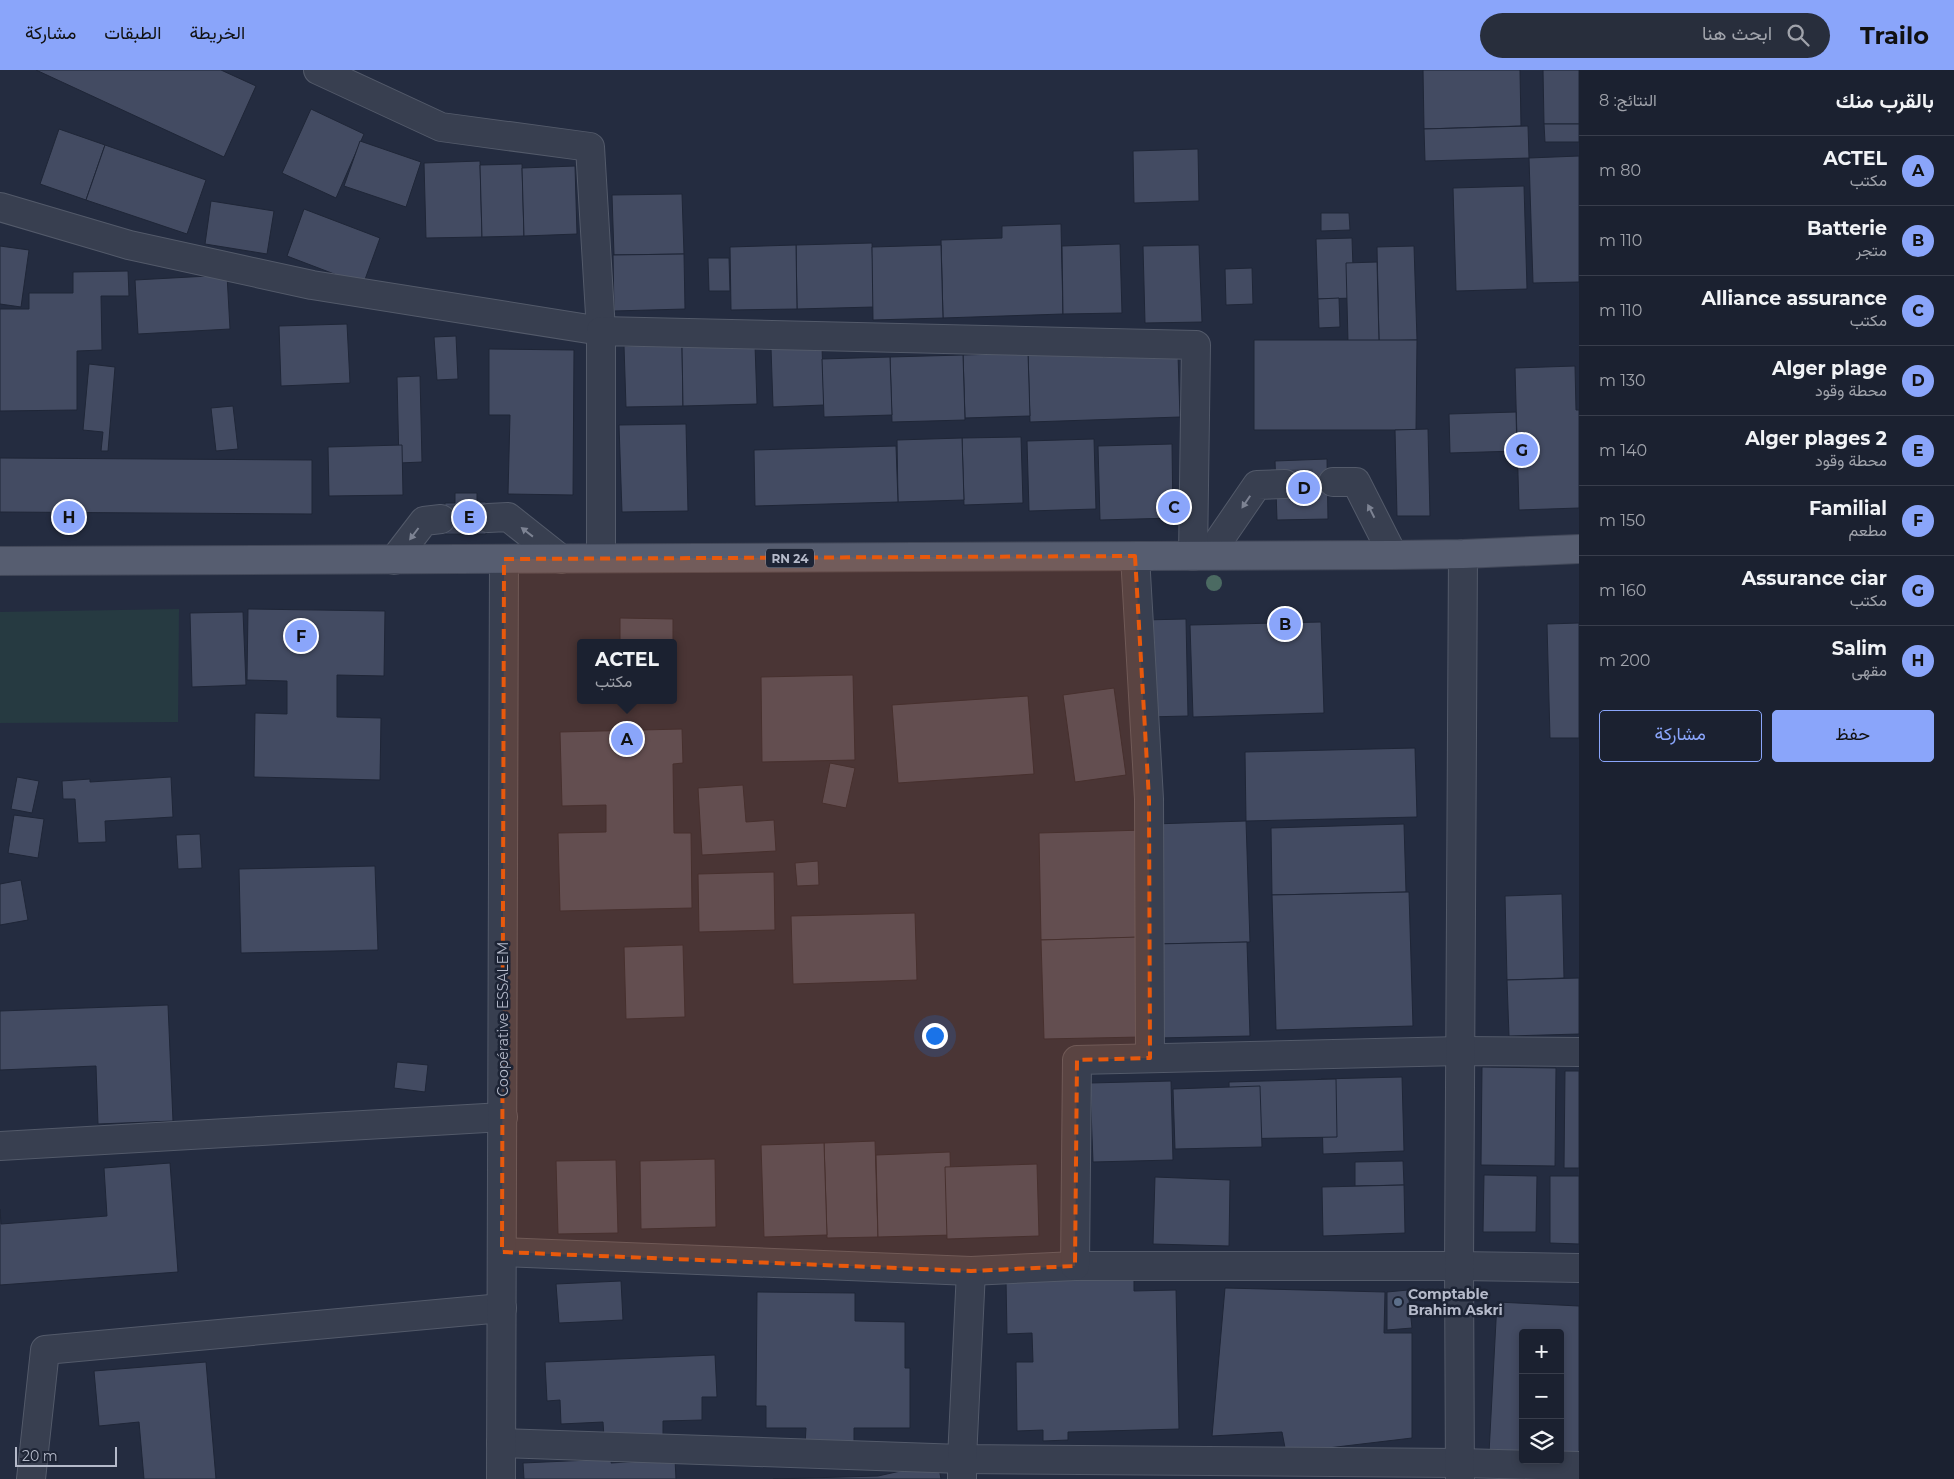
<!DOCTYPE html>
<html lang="ar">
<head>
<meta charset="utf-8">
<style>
  body { margin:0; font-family:Montserrat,Vazirmatn,sans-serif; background:#282e3c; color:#f1f3f6; direction:rtl }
  .controls { position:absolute; right:15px; bottom:15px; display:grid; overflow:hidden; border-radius:5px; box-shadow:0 2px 8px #0003 }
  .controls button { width:45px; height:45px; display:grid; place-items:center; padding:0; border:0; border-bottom:1px solid #393e4c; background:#1b2130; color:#f1f3f6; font:25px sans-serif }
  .scale { position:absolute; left:15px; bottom:12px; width:102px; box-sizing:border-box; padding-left:5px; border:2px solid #b5baca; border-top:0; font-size:14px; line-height:18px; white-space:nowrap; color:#b5baca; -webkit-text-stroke:4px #1d2435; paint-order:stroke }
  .you { position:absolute; left:934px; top:965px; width:18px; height:18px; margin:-12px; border:4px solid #fff; border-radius:50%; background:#1a73e8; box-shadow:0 0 0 8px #1a73e833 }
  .badge { display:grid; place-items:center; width:32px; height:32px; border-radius:50%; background:#8aa5fa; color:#111; font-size:16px; font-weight:700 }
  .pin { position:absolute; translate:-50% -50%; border:2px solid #fff; box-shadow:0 1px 5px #0006 }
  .popup { position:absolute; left:577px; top:569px; width:100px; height:65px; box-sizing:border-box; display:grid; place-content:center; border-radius:5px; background:#1b2130; filter:drop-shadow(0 1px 4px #0005); font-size:16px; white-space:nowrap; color:#a0a3ab }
  .popup b { font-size:19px; color:#f1f3f6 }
  .popup::after { content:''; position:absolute; left:50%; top:100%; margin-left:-10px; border:10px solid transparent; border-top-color:#1b2130 }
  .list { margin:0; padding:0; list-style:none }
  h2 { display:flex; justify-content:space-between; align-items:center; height:65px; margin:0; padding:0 20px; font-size:21px }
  h2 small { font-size:16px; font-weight:400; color:#a0a3ab }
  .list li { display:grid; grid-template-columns:32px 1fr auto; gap:15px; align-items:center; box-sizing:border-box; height:70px; padding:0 20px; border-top:1px solid #393e4c }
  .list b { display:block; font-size:19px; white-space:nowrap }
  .list p { margin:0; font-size:16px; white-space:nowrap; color:#a0a3ab }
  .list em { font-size:16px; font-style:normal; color:#a0a3ab }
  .actions { display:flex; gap:10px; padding:15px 20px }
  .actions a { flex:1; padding:11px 0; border:1px solid #8aa5fa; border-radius:5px; text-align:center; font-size:18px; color:#8aa5fa }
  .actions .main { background:#8aa5fa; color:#111 }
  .icon { flex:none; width:28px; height:28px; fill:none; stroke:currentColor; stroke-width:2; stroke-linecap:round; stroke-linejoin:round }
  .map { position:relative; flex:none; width:1579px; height:1409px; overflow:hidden; direction:ltr }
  header { display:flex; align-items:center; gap:30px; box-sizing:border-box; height:70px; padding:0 25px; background:#8aa5fa; color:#111 }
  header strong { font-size:24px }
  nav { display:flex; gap:28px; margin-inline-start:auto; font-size:18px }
  .search { width:350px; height:45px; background:#282e3c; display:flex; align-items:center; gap:12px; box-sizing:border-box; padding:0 18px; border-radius:28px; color:#a0a3ab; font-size:19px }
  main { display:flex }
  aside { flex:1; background:#1b2130 }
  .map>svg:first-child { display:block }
  .green { fill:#263a41 }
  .building { fill:#434b62; stroke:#1f2637 }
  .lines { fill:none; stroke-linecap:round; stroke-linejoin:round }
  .minor-tunnel { stroke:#3a4155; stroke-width:28; stroke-dasharray:28 14; stroke-linecap:butt }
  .minor-casing { stroke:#535a6a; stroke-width:30 }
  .major-casing { stroke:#424859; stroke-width:30 }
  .minor { stroke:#383f50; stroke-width:28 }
  .major { stroke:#565d70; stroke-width:28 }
  .tree { fill:#4b6a62 }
  .oneway { fill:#7d8393 }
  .marked { fill:#e8590c; fill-opacity:0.2; stroke:#e8590c; stroke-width:4; stroke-dasharray:10 6; stroke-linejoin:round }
  .service-dot { fill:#5c6f8a; stroke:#1d2435; stroke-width:2 }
  .labels { text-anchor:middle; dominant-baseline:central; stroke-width:5; stroke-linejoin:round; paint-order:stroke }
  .shield { fill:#1d2435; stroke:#878d9d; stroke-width:1 }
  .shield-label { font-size:12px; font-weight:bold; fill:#b5baca }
  .street-label { font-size:14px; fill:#b5baca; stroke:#1d2435 }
  .poi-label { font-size:14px; font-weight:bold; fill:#b5baca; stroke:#1d2435; text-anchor:start }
</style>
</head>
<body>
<header>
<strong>Trailo</strong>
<div class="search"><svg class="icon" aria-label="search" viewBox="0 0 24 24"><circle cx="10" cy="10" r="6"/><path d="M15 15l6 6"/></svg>ابحث هنا</div>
<nav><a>الخريطة</a><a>الطبقات</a><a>مشاركة</a></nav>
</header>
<main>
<aside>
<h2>بالقرب منك<small>النتائج: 8</small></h2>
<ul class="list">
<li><span class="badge">A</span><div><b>ACTEL</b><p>مكتب</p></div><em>80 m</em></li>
<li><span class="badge">B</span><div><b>Batterie</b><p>متجر</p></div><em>110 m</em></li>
<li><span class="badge">C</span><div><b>Alliance assurance</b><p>مكتب</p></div><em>110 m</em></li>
<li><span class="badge">D</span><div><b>Alger plage</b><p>محطة وقود</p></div><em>130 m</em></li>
<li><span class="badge">E</span><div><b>Alger plages 2</b><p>محطة وقود</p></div><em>140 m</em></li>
<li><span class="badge">F</span><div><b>Familial</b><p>مطعم</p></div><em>150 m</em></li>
<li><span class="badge">G</span><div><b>Assurance ciar</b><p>مكتب</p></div><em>160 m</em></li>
<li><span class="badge">H</span><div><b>Salim</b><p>مقهى</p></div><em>200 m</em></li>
</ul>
<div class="actions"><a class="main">حفظ</a><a>مشاركة</a></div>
</aside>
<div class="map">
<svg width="1579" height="1409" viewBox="0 0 1579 1409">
  <rect width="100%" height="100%" fill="#242c40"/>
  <path class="green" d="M 179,539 L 178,652 L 0,653 L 0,542 Z"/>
  <g class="building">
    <path d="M 36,0 L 221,0 L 256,16 L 224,87 Z"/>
    <path d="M 1423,0 L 1520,0 L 1521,56 L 1424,59 Z"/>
    <path d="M 1543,0 L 1579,0 L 1579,54 L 1544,54 Z"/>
    <path d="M 311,39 L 364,64 L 336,128 L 282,103 Z"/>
    <path d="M 1544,54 L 1579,54 L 1579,72 L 1545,72 Z"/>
    <path d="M 1528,56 L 1529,88 L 1425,91 L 1424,59 Z"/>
    <path d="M 59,59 L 105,75 L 86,130 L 40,114 Z"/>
    <path d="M 360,71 L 421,92 L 406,137 L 344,116 Z"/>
    <path d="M 105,75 L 206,110 L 187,164 L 86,130 Z"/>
    <path d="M 1198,79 L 1199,131 L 1134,133 L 1133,81 Z"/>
    <path d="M 1579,86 L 1579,212 L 1533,213 L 1529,88 Z"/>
    <path d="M 480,91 L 482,167 L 426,168 L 424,93 Z"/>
    <path d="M 522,94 L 524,166 L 482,167 L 480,95 Z"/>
    <path d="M 575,96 L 577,164 L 524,166 L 522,98 Z"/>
    <path d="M 1524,116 L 1527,219 L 1456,221 L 1453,118 Z"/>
    <path d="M 682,124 L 684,184 L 614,185 L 612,125 Z"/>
    <path d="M 211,131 L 274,141 L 267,184 L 205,174 Z"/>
    <path d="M 304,139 L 380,168 L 363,215 L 287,186 Z"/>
    <path d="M 1321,143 L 1349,143 L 1350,160 L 1321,161 Z"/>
    <path d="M 1061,154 L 1063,244 L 943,248 L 941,170 L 1002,168 L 1002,156 Z"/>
    <path d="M 1352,168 L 1354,228 L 1318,229 L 1316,169 Z"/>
    <path d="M 872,173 L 874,237 L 797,239 L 796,175 Z"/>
    <path d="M 1120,174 L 1122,243 L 1063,244 L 1062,176 Z"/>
    <path d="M 796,175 L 797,239 L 731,240 L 730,177 Z"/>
    <path d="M 941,175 L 943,248 L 873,250 L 872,177 Z"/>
    <path d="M 1199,175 L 1202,252 L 1145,253 L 1143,176 Z"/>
    <path d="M 0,176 L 29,180 L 21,237 L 0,234 Z"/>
    <path d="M 1414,176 L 1417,270 L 1379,271 L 1377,177 Z"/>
    <path d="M 684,184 L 685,239 L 614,241 L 613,185 Z"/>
    <path d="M 708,188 L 729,188 L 730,221 L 709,221 Z"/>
    <path d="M 1377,192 L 1379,271 L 1348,272 L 1346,193 Z"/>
    <path d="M 1252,198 L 1253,234 L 1226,235 L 1225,199 Z"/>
    <path d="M 128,201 L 129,226 L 101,226 L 102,280 L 77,281 L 77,340 L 0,341 L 0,239 L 29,239 L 29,223 L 73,223 L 73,202 Z"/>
    <path d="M 227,205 L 230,259 L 138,264 L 135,210 Z"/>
    <path d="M 1339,228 L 1340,257 L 1319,258 L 1318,229 Z"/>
    <path d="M 347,254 L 350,313 L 281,316 L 279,256 Z"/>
    <path d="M 456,266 L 458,309 L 437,310 L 434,267 Z"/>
    <path d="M 1254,270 L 1417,270 L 1416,360 L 1254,360 Z"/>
    <path d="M 682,274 L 683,336 L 626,337 L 624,276 Z"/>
    <path d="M 755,275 L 757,334 L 683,336 L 682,277 Z"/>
    <path d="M 822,277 L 824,335 L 773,337 L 771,278 Z"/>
    <path d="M 489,279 L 574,280 L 573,425 L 508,424 L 510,345 L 489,345 Z"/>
    <path d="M 1103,281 L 1103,287 L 1178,285 L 1180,347 L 1030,352 L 1028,283 Z"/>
    <path d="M 1028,283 L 1030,346 L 965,348 L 963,285 Z"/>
    <path d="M 963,285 L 965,350 L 892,352 L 890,287 Z"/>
    <path d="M 890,287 L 892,345 L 824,347 L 822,289 Z"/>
    <path d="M 89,294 L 115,297 L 108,381 L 101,381 L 103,362 L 83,360 Z"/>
    <path d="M 1575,296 L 1576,340 L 1579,340 L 1579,438 L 1519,440 L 1515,298 Z"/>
    <path d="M 420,306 L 422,392 L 399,393 L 397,307 Z"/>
    <path d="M 233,336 L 238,379 L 216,381 L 211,338 Z"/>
    <path d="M 1516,342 L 1517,381 L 1450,383 L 1449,344 Z"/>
    <path d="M 686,354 L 688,441 L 622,442 L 619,355 Z"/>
    <path d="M 1428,359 L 1430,446 L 1397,446 L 1395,360 Z"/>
    <path d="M 1021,367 L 1023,433 L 964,435 L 962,368 Z"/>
    <path d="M 962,368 L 964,430 L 898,432 L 897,370 Z"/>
    <path d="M 1094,369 L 1096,439 L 1029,441 L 1027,371 Z"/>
    <path d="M 1172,374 L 1173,448 L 1100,450 L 1098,376 Z"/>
    <path d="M 402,375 L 403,425 L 329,426 L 328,377 Z"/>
    <path d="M 896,376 L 898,432 L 755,436 L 754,380 Z"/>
    <path d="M 0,388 L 312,390 L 312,444 L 0,442 Z"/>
    <path d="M 1327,389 L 1328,449 L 1277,450 L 1275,391 Z"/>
    <path d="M 455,423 L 477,423 L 477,432 L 486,432 L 486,464 L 445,464 L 445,433 L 455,433 Z"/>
    <path d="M 248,539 L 385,541 L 384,606 L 337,605 L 337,647 L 381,648 L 380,710 L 254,707 L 255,643 L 287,644 L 287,611 L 247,610 Z"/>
    <path d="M 243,542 L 246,615 L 192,617 L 190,543 Z"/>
    <path d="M 620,548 L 673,549 L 673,573 L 620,573 Z"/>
    <path d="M 1186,549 L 1188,646 L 1146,647 L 1143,550 Z"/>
    <path d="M 1321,552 L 1324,643 L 1193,647 L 1190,555 Z"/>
    <path d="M 1579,553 L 1579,668 L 1550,668 L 1547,554 Z"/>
    <path d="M 853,605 L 855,690 L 762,692 L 761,607 Z"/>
    <path d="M 1114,618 L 1126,705 L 1075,712 L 1063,625 Z"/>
    <path d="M 1028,626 L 1034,704 L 898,713 L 892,635 Z"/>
    <path d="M 682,659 L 683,693 L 673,694 L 674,763 L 691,763 L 692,838 L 560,841 L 558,763 L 606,762 L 606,735 L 562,736 L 560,662 Z"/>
    <path d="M 1415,678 L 1417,747 L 1246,751 L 1245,682 Z"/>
    <path d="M 830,693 L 855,698 L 846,738 L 822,733 Z"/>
    <path d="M 17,707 L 39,711 L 32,743 L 11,739 Z"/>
    <path d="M 171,707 L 173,747 L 105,751 L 106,772 L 78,773 L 75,729 L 63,729 L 62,711 L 90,709 L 90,712 Z"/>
    <path d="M 743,715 L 746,752 L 774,750 L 776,781 L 702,785 L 698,718 Z"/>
    <path d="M 14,745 L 44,749 L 38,788 L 8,783 Z"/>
    <path d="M 1246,751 L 1250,872 L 1156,874 L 1153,754 Z"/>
    <path d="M 1404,754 L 1406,822 L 1272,825 L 1271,758 Z"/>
    <path d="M 1145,760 L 1148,867 L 1041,870 L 1039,763 Z"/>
    <path d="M 200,764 L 202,798 L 178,799 L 176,765 Z"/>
    <path d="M 818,791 L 819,815 L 797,816 L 795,793 Z"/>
    <path d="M 375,796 L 378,880 L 241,883 L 239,799 Z"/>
    <path d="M 774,802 L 775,860 L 699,862 L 698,804 Z"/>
    <path d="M 21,810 L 28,850 L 0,855 L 0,814 Z"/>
    <path d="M 1409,822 L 1413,956 L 1276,960 L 1272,825 Z"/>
    <path d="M 1562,824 L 1564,908 L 1507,910 L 1505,826 Z"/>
    <path d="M 915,843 L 917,910 L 793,914 L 791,846 Z"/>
    <path d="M 1138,867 L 1141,967 L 1044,969 L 1041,870 Z"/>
    <path d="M 1247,872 L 1250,966 L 1158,968 L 1156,874 Z"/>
    <path d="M 683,875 L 685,947 L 626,949 L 624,877 Z"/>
    <path d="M 1579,908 L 1579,964 L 1509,966 L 1507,910 Z"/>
    <path d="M 168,935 L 173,1051 L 98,1054 L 96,996 L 0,1000 L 0,941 Z"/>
    <path d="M 397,992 L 428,995 L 425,1022 L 394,1018 Z"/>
    <path d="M 1482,997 L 1556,998 L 1555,1096 L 1481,1095 Z"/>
    <path d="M 1565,1001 L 1579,1001 L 1579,1098 L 1564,1098 Z"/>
    <path d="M 1402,1007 L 1404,1081 L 1323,1084 L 1321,1009 Z"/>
    <path d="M 1336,1009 L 1337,1067 L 1230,1069 L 1229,1012 Z"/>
    <path d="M 1171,1011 L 1173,1090 L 1093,1092 L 1090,1013 Z"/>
    <path d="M 1260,1016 L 1262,1077 L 1175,1079 L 1173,1019 Z"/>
    <path d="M 875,1071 L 878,1167 L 827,1168 L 824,1073 Z"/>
    <path d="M 824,1073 L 827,1165 L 764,1167 L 761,1075 Z"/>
    <path d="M 950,1082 L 952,1165 L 878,1167 L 876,1085 Z"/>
    <path d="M 715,1089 L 716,1157 L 641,1159 L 640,1091 Z"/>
    <path d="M 616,1090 L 618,1163 L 558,1164 L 556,1091 Z"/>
    <path d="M 1403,1091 L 1404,1115 L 1355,1116 L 1355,1092 Z"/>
    <path d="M 170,1093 L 178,1202 L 0,1215 L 0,1139 L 1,1154 L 107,1146 L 104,1098 Z"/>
    <path d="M 1037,1094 L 1039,1166 L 947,1169 L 945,1097 Z"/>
    <path d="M 1484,1105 L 1537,1106 L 1536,1162 L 1483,1162 Z"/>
    <path d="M 1550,1106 L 1579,1106 L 1579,1174 L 1550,1173 Z"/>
    <path d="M 1155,1107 L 1230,1110 L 1229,1176 L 1153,1174 Z"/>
    <path d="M 1404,1115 L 1405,1163 L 1323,1166 L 1322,1117 Z"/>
    <path d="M 1134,1207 L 1134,1221 L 1176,1220 L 1179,1359 L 1068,1362 L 1068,1370 L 1043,1371 L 1043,1360 L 1017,1361 L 1016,1292 L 1033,1292 L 1032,1263 L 1007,1264 L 1006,1210 Z"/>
    <path d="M 621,1211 L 623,1250 L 559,1253 L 556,1214 Z"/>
    <path d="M 1225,1218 L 1385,1222 L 1384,1263 L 1412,1263 L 1412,1368 L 1286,1383 L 1282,1362 L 1212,1366 Z"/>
    <path d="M 1408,1220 L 1412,1258 L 1387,1260 L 1387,1222 Z"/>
    <path d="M 757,1222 L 855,1223 L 855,1251 L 905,1252 L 905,1298 L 910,1298 L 910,1358 L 854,1358 L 854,1375 L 805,1375 L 806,1358 L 766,1358 L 766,1336 L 756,1336 Z"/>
    <path d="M 1497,1232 L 1579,1236 L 1579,1388 L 1560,1386 L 1560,1263 L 1523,1263 L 1523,1384 L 1489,1383 Z"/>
    <path d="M 715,1285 L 717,1327 L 702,1327 L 702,1350 L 663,1351 L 663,1365 L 604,1367 L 603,1352 L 561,1354 L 560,1330 L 547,1331 L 545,1292 Z"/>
    <path d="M 206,1292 L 216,1409 L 144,1409 L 139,1352 L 99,1356 L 94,1301 Z"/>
    <path d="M 612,1389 L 611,1393 L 675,1389 L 676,1409 L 524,1409 L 523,1393 Z"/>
    <path d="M 914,1398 L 939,1398 L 941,1409 L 773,1409 L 878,1406 Z"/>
  </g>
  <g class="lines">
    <g class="minor-tunnel">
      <path d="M 1285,414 L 1333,412"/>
      <path d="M 441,449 L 488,448"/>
    </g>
    <defs>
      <g id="minor">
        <path d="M 0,137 L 129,175 L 312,215 L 601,261 L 590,77 L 441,57 L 318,0"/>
        <path d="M 1333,412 L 1356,412 L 1393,485"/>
        <path d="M 488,448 L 508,447 L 561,489"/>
        <path d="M 1209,485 L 1257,415 L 1285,414"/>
        <path d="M 1135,486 L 1149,729 L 1150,988"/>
        <path d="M 601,488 L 601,261 L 1196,275 L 1193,486"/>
        <path d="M 394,490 L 424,451 L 441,449"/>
        <path d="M 0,1076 L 503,1047"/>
        <path d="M 502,1182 L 971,1201 L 1075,1196 L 1459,1196 L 1579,1198"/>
        <path d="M 1075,1196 L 1077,990 L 1460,981 L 1579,982"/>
        <path d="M 501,1373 L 962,1389 L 1460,1393 L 1579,1396"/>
        <path d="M 31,1409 L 45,1280 L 502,1238"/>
        <path d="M 501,1409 L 504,489"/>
        <path d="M 962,1409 L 962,1389 L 971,1201"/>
        <path d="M 1460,1409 L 1459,1196 L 1463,484"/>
      </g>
      <path id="major" d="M 0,491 L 1393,485 L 1463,484 L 1579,479"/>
    </defs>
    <use href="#minor" class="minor-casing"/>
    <use href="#major" class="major-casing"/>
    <use href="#minor" class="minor"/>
    <use href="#major" class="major"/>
  </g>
  <circle class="tree" cx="1214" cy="513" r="8"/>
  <defs><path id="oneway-solid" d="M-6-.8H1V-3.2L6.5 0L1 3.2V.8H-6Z" transform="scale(1.25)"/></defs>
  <g class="oneway">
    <use href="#oneway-solid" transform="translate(1246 432) rotate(124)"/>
    <use href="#oneway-solid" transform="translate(1371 441) rotate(-117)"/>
    <use href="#oneway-solid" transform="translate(527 462) rotate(-142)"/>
    <use href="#oneway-solid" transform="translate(414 464) rotate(127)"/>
  </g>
  <path class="marked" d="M 1135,486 L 1149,729 L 1150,988 L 1077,990 L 1075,1196 L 971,1201 L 502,1182 L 504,489 Z"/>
  <circle class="service-dot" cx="1398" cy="1232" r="5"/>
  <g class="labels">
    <rect class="shield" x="766" y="478.5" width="48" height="19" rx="4"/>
    <g class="shield-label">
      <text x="790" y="488">RN 24</text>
    </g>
    <g class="street-label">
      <text transform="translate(503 949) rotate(-90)">Coopérative ESSALEM</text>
    </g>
    <g class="poi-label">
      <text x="1408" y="1224">Comptable<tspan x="1408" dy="16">Brahim Askri</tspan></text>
    </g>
  </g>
</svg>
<div class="controls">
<button>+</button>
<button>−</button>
<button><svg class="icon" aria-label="layers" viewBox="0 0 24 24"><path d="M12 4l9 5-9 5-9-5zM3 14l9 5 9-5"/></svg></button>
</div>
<div class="scale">20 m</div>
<div class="you"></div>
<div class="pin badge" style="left:627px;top:669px">A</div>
<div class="popup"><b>ACTEL</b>مكتب</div>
<div class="pin badge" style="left:1285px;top:554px">B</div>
<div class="pin badge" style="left:1174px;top:437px">C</div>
<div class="pin badge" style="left:1304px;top:418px">D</div>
<div class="pin badge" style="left:469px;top:447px">E</div>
<div class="pin badge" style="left:301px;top:566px">F</div>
<div class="pin badge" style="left:1522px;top:380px">G</div>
<div class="pin badge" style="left:69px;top:447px">H</div>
</div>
</main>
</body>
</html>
